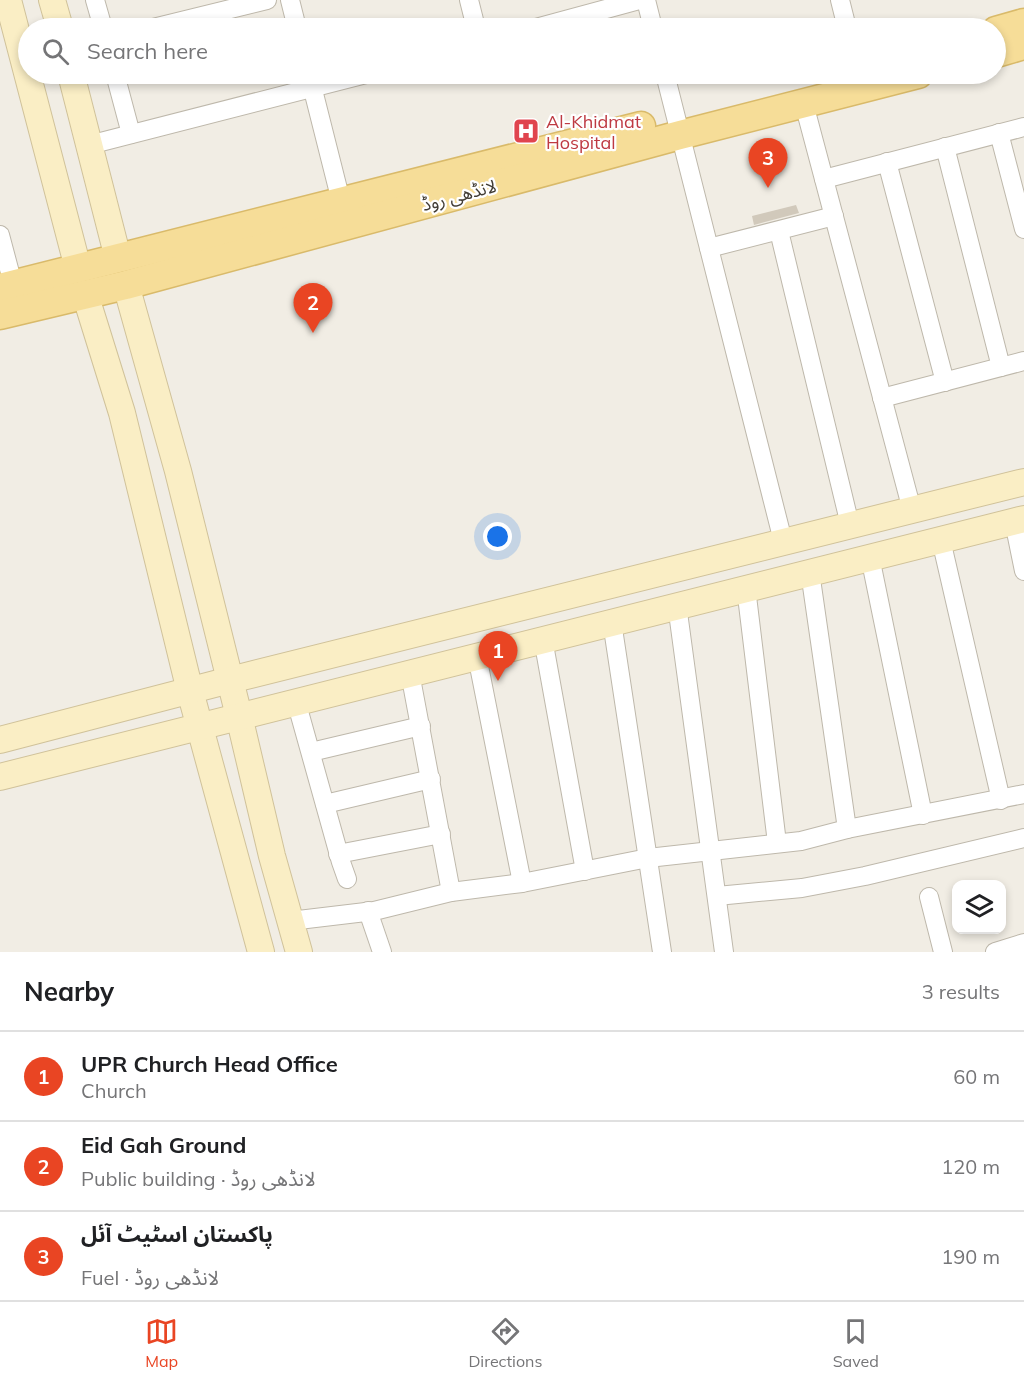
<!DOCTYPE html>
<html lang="en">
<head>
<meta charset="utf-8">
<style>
  body { margin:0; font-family:Mulish,"Noto Sans Arabic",sans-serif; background:#f6f6f6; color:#202124 }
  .controls { position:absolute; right:18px; bottom:18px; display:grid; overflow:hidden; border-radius:12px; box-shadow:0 3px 9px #0003 }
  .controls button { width:54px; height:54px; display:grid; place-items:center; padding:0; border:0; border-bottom:2px solid #e0e0e0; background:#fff; color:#202124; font:30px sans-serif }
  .you { position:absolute; left:498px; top:537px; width:21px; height:21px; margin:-15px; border:4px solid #fff; border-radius:50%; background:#1a73e8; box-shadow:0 0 0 9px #1a73e833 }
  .badge { display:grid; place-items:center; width:39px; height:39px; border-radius:50%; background:#e94523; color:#fff; font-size:20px; font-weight:700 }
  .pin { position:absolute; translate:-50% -50px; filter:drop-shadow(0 2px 3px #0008) }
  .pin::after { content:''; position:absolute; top:32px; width:21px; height:18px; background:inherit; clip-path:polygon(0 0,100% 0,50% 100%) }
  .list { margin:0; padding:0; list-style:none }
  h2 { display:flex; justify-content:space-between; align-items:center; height:78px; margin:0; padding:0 24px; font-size:26px }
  h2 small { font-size:20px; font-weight:400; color:#757577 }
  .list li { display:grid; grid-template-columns:39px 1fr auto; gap:18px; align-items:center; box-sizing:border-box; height:90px; padding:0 24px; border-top:2px solid #e0e0e0 }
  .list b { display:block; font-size:22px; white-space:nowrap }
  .list p { margin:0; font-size:20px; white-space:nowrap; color:#757577 }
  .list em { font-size:20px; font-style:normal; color:#757577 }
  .icon { flex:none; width:33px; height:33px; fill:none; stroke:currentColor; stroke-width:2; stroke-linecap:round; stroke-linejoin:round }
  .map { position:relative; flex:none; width:1024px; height:952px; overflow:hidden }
  .search { position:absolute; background:#fff; box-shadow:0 3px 9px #0003; left:18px; right:18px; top:18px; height:66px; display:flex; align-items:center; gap:15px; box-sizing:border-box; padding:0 21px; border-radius:33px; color:#757577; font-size:22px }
  .sheet { height:348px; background:#fff }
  nav { display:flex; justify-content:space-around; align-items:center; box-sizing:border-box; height:84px; border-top:2px solid #e0e0e0; background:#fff; font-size:16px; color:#757577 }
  nav a { display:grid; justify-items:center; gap:3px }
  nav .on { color:#e94523 }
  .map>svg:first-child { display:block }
  .building { fill:#d1c9bb }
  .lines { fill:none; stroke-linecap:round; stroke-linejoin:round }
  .street-casing { stroke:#beb8ab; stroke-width:20 }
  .secondary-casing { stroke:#d0c29a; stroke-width:28 }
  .primary-casing { stroke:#d9ba6a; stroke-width:31 }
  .street { stroke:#fff; stroke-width:18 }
  .secondary { stroke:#faeec5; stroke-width:26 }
  .primary { stroke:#f6dd98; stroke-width:28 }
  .labels { text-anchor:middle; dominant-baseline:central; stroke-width:4.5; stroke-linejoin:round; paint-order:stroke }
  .health-label { font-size:18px; fill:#be3a42; stroke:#fff; text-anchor:start }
  .street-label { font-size:18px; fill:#423d35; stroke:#fff }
</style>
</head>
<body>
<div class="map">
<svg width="1024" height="952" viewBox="0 0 1024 952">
  <rect width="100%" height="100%" fill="#f1ede4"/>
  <path class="building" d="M 796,205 L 799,213 L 754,225 L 752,216 Z"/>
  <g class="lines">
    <defs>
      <g id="street">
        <path d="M 95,0 L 103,28"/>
        <path d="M 290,0 L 297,28"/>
        <path d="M 469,0 L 476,28"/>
        <path d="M 646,0 L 653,28"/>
        <path d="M 840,0 L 847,28"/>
        <path d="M 153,28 L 267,0"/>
        <path d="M 536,28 L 639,0"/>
        <path d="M 115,74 L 131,134"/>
        <path d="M 309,74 L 341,201"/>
        <path d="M 665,74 L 783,541"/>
        <path d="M 804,104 L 912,510"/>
        <path d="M 999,133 L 1024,229"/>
        <path d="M 89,145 L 366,74"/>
        <path d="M 945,147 L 1001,367"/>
        <path d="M 887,162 L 945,382"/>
        <path d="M 824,179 L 1024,127"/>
        <path d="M 779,231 L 850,525"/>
        <path d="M 0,235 L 13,284"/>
        <path d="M 709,248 L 834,216"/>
        <path d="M 882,398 L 1024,361"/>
        <path d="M 1014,522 L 1024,571"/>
        <path d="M 941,540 L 1001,800"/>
        <path d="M 870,557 L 923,815"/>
        <path d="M 810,572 L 847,829"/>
        <path d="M 746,588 L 777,843"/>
        <path d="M 677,605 L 724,952"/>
        <path d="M 612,622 L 662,952"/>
        <path d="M 543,639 L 585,871"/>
        <path d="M 477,656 L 522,883"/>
        <path d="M 410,673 L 451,892"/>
        <path d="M 296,701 L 341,862 L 347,879"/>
        <path d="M 311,752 L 421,726"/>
        <path d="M 325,804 L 431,779"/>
        <path d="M 338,854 L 441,834"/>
        <path d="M 717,896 L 802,888 L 865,876 L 1024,838"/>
        <path d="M 929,897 L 943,952"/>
        <path d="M 368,911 L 382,952"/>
        <path d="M 290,921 L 374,911 L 451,892 L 522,883 L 648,858 L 801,841 L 847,829 L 1024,794"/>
        <path d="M 995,952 L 1024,943"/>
      </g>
      <g id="secondary">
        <path d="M 8,0 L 78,268"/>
        <path d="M 52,0 L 60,28"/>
        <path d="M 71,74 L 118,258"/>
        <path d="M 126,285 L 178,471 L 239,716 L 272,856 L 299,952"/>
        <path d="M 85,294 L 122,413 L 190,691 L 261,952"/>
        <path d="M 0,740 L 230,680 L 1024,482"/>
        <path d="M 0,777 L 1024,519"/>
      </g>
      <g id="primary">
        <path d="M 996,31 L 1024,23"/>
        <path d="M 996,53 L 1024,45"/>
        <path d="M 0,288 L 641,126"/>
        <path d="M 0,315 L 126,285 L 680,135 L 918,74"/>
      </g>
    </defs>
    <use href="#street" class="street-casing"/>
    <use href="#secondary" class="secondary-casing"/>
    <use href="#primary" class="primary-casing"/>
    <use href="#street" class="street"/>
    <use href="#secondary" class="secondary"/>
    <use href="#primary" class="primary"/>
  </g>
  <defs>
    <symbol id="hospital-square" viewBox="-11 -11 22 22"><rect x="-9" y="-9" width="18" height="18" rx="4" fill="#e0444e" stroke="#fff"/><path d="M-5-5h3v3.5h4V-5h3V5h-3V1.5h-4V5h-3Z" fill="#fff"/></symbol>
  </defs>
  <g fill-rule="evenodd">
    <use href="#hospital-square" x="511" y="116" width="30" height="30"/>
  </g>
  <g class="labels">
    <g class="health-label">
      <text x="546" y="121">Al-Khidmat<tspan x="546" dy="21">Hospital</tspan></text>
    </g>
    <g class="street-label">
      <text transform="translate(459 195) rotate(-15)">لانڈھی روڈ</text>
    </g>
  </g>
</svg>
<div class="controls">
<button><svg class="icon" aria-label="layers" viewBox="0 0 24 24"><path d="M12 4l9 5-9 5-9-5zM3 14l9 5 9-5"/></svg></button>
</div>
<div class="you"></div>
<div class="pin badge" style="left:498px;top:681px">1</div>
<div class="pin badge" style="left:313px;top:333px">2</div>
<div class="pin badge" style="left:768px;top:188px">3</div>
<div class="search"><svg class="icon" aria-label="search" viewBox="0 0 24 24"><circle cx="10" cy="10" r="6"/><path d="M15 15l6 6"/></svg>Search here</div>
</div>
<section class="sheet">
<h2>Nearby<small>3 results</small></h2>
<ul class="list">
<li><span class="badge">1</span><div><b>UPR Church Head Office</b><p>Church</p></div><em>60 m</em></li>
<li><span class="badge">2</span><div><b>Eid Gah Ground</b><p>Public building · لانڈھی روڈ</p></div><em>120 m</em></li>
<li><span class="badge">3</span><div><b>پاکستان اسٹیٹ آئل</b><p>Fuel · لانڈھی روڈ</p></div><em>190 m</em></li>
</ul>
</section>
<nav>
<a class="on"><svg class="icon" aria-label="map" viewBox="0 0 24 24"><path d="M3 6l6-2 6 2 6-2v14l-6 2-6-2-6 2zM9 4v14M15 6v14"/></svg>Map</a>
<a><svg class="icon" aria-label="directions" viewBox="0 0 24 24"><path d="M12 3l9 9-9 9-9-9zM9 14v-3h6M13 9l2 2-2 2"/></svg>Directions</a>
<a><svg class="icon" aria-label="saved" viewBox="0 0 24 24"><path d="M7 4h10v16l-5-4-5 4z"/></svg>Saved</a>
</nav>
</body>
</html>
